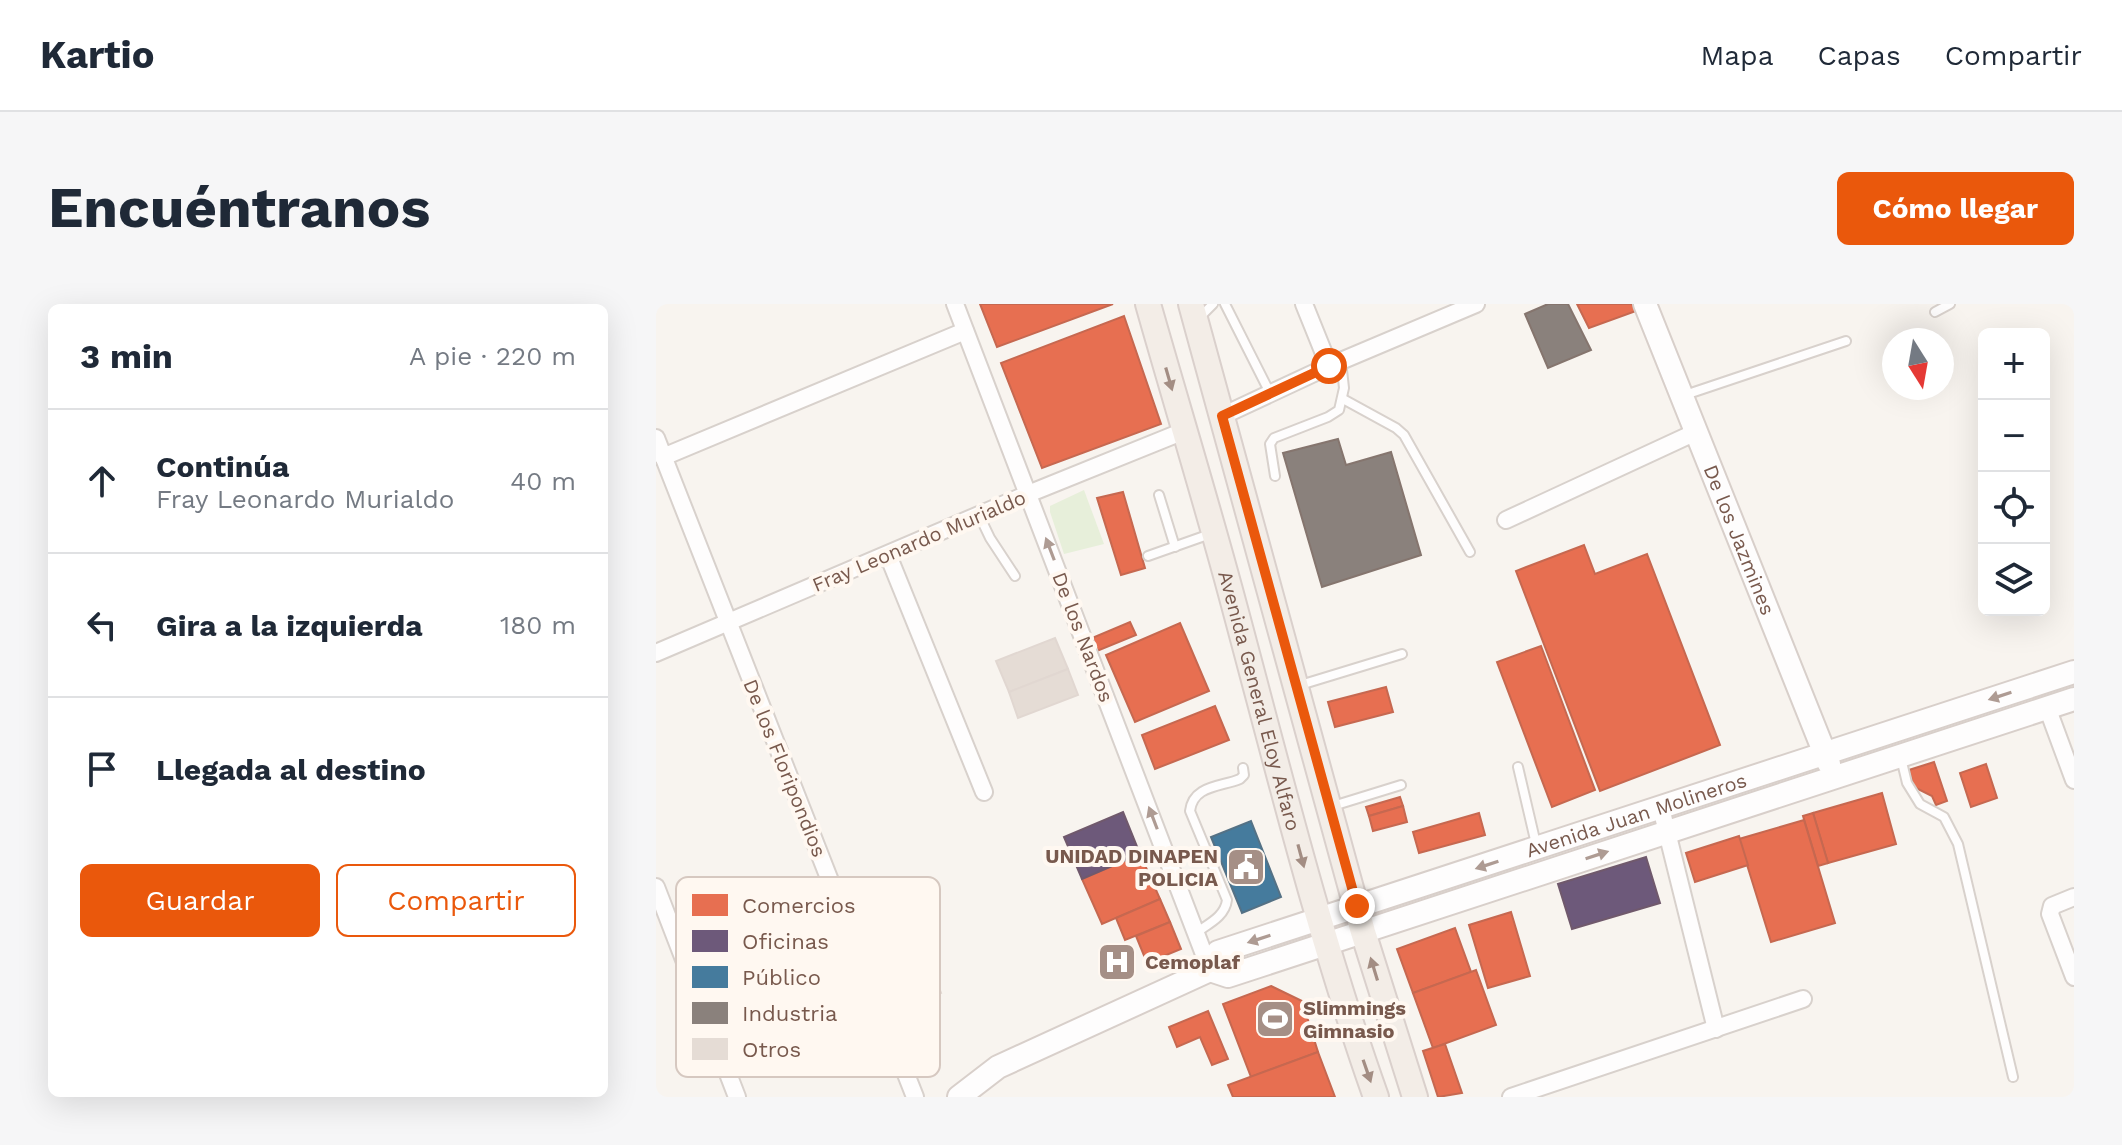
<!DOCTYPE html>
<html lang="es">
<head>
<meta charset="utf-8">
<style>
  body { margin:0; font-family:"Work Sans",sans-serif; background:#f6f6f7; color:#1f2937 }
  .controls { position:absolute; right:24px; top:24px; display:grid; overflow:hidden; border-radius:12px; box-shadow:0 8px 32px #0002 }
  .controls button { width:72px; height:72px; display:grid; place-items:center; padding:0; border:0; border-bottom:2px solid #e0e1e3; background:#fff; color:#1f2937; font:40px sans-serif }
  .compass { position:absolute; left:1226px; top:24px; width:72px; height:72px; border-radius:50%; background:#fff; box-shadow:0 8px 32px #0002; rotate:169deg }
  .stop { position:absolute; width:24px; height:24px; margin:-18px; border:6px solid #ea580c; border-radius:50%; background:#fff }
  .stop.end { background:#ea580c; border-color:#fff; box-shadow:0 2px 8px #0008 }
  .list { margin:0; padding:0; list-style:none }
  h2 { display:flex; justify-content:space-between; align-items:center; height:104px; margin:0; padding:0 32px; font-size:34px }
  h2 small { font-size:26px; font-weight:400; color:#747a83 }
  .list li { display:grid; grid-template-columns:52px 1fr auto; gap:24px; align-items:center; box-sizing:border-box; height:144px; padding:0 32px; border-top:2px solid #e0e1e3 }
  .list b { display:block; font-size:30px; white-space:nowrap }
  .list p { margin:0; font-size:26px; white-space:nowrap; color:#747a83 }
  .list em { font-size:26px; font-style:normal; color:#747a83 }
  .actions { display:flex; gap:16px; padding:24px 32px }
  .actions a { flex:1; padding:18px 0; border:2px solid #ea580c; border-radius:12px; text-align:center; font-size:28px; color:#ea580c }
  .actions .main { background:#ea580c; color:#fff }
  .icon { flex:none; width:44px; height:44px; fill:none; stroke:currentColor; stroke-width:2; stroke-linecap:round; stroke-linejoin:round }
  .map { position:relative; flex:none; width:1418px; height:793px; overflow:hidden; border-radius:12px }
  header { display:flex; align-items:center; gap:48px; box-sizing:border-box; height:112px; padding:0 40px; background:#fff; border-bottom:2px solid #e0e1e3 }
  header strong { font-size:38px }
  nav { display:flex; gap:44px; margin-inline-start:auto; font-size:28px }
  .intro { display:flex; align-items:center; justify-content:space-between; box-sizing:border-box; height:192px; padding:0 48px }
  h1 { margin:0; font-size:56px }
  .button { padding:20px 36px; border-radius:12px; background:#ea580c; color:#fff; font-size:28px; font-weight:700 }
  main { display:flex; gap:48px; padding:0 48px }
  aside { flex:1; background:#fff; border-radius:12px; box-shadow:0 8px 32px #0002 }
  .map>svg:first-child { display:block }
  .green { fill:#e7efda }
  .shops { fill:#e76f51; stroke:#c66850; stroke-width:2 }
  .offices { fill:#6d597a; stroke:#70596c; stroke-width:2 }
  .public { fill:#457b9d; stroke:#547185; stroke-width:2 }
  .industry { fill:#8a817c; stroke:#85756e; stroke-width:2 }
  .building { fill:#e5dcd5; stroke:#e1d7d1; stroke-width:2 }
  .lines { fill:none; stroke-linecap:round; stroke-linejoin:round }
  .lane-casing { stroke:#d8d1cc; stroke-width:12 }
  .street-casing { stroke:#d8d1cc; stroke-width:20 }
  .secondary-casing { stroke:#d8cfca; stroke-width:26 }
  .primary-casing { stroke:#dad0cc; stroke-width:28 }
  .lane { stroke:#fefdfd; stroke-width:8 }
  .street { stroke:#fefdfd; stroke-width:16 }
  .secondary { stroke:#fefdfd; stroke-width:22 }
  .primary { stroke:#f3ede7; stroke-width:24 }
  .oneway { fill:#a38d83 }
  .oneway2 { fill:#ae9b93 }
  .route { stroke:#ea580c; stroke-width:10 }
  .labels { text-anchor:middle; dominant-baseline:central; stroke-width:8; stroke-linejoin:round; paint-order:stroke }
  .street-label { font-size:20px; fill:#78594d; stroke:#fff8f1 }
  .poi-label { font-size:20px; font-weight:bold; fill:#78594d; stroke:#fff8f1; text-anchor:start }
  .key { fill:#fff8f1; stroke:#d6c8c0; stroke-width:2 }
  .key-label { font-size:22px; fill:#78594d }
</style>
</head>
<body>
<header>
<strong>Kartio</strong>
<nav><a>Mapa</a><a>Capas</a><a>Compartir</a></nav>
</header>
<div class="intro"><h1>Encuéntranos</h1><a class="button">Cómo llegar</a></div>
<main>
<aside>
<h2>3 min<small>A pie · 220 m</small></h2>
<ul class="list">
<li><svg class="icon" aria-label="ahead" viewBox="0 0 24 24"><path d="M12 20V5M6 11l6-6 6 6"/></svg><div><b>Continúa</b><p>Fray Leonardo Murialdo</p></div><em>40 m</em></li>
<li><svg class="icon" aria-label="left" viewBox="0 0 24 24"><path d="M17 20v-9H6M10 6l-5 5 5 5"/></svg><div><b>Gira a la izquierda</b></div><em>180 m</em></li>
<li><svg class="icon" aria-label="arrive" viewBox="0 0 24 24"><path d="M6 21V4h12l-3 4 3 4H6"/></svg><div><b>Llegada al destino</b></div></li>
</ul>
<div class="actions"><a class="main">Guardar</a><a>Compartir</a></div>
</aside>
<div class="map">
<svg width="1418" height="793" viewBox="0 0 1418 793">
  <rect width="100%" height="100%" fill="#f8f4ef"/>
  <path class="green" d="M 428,186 L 448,240 L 408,250 L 394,208 L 394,202 Z"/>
  <g class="shops">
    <path d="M 324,0 L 457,0 L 341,43 Z"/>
    <path d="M 921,0 L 976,0 L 980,7 L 933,24 Z"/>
    <path d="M 468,12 L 505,120 L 386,164 L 345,59 Z"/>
    <path d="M 467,188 L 489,264 L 465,271 L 441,194 Z"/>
    <path d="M 928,241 L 939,270 L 991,250 L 1064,441 L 944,487 L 860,267 Z"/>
    <path d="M 474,318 L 480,331 L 441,347 L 436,334 Z"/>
    <path d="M 524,319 L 553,387 L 479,418 L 450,351 Z"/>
    <path d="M 885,342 L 939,486 L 896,503 L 841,358 Z"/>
    <path d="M 730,383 L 737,408 L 679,423 L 672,398 Z"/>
    <path d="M 559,402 L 573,436 L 499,465 L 486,431 Z"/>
    <path d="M 1278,458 L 1291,497 L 1280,501 L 1276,492 L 1258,483 L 1253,466 Z"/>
    <path d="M 1330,460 L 1341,494 L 1315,503 L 1304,469 Z"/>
    <path d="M 1226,489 L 1240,540 L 1172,559 L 1157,509 Z"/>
    <path d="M 744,493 L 747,502 L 713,512 L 710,503 Z"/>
    <path d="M 747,502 L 751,518 L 717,527 L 713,512 Z"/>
    <path d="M 823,509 L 829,531 L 763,549 L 757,528 Z"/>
    <path d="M 1157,509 L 1172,559 L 1162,562 L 1147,512 Z"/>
    <path d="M 1148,516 L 1179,619 L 1115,638 L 1083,535 Z"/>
    <path d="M 1083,532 L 1092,561 L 1039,578 L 1030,549 Z"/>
    <path d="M 484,550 L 504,595 L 446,620 L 426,575 Z"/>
    <path d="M 504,595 L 514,618 L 469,636 L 460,614 Z"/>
    <path d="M 855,608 L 874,672 L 832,684 L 813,621 Z"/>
    <path d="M 514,618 L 525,645 L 491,659 L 480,632 Z"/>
    <path d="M 799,624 L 815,668 L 757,689 L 741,645 Z"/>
    <path d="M 820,666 L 840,721 L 777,744 L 757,689 Z"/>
    <path d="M 615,682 L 646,697 L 662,748 L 595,773 L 567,700 Z"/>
    <path d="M 552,707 L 572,755 L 556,761 L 544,733 L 521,743 L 513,723 Z"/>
    <path d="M 789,740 L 806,789 L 782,793 L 767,747 Z"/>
    <path d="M 662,748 L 679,793 L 577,793 L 572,781 Z"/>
  </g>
  <g class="offices">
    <path d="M 467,508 L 484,550 L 426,575 L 408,533 Z"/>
    <path d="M 990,553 L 1004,599 L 916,625 L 902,580 Z"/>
  </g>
  <path class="public" d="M 595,517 L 625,593 L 586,609 L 555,533 Z"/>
  <g class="industry">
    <path d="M 892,0 L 912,0 L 935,46 L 892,64 L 869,10 Z"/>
    <path d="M 682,135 L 690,161 L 735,148 L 765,251 L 666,283 L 627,149 Z"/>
  </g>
  <g class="building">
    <path d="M 399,334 L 412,365 L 353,388 L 340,357 Z"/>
    <path d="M 412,365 L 422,391 L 362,414 L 353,388 Z"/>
    <path d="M 260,624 L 285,689 L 243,705 L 218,639 Z"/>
  </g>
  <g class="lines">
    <defs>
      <g id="lane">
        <path d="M 569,0 L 614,89"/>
        <path d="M 1279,8 L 1294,0"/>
        <path d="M 543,14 L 557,0"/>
        <path d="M 1026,92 L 1190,37"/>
        <path d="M 687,95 L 740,124 L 748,131 L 814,248"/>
        <path d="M 619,172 L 614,140 L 618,134 L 672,113 L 683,106 L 688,84 L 685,57"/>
        <path d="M 503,191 L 519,243"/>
        <path d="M 323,211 L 334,234 L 359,272"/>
        <path d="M 492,252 L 557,229"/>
        <path d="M 641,382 L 746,350"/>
        <path d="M 1245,454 L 1251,479 L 1264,500 L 1288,513 L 1302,540 L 1357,773"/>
        <path d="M 862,463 L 880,540"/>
        <path d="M 677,502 L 745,481"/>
        <path d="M 541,628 C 554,619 569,612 571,596 L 534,507 C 537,481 565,483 584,475 L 588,471 L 587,464"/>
      </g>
      <g id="street">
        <path d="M 299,0 L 554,666"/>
        <path d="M 648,0 L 673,62"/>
        <path d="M 566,112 L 673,62 L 820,0"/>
        <path d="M 0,134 L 259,793"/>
        <path d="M 7,153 L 309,27"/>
        <path d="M 850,216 L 1040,128"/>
        <path d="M 232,251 L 328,488"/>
        <path d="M 0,349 L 372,190 L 528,127"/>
        <path d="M 1391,403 L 1418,476"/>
        <path d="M 1005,504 L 1060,725"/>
        <path d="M 0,583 L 81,793"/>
        <path d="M 1418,593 L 1396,602 L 1394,610 L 1418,673"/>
        <path d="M 855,793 L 1147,695"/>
      </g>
      <g id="secondary">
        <path id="s1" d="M 989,0 L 1173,460"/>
        <path d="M 554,666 L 572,672 L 1418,395"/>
        <path id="s2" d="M 303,793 L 342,763 L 554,666 L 562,648 L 1418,368"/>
      </g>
      <g id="primary">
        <path id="s3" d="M 492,0 C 519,95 548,190 574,286 C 620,456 661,627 720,793"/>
        <path d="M 535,0 L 707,628 L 759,793"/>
      </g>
    </defs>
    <use href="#lane" class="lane-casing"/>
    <use href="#street" class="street-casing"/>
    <use href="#secondary" class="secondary-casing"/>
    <use href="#primary" class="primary-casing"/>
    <use href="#lane" class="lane"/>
    <use href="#street" class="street"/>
    <use href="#secondary" class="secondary"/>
    <use href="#primary" class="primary"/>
  </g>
  <defs><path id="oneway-solid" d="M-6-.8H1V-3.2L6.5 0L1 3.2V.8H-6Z" transform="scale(2)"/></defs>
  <g class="oneway">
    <use href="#oneway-solid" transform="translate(513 75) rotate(74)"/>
    <use href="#oneway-solid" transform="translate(645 552) rotate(75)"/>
    <use href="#oneway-solid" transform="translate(718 665) rotate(-107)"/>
    <use href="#oneway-solid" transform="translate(711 767) rotate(71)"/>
  </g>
  <g class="oneway2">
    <use href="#oneway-solid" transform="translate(394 245) rotate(-111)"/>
    <use href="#oneway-solid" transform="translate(1344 392) rotate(162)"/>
    <use href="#oneway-solid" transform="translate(497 514) rotate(-111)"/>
    <use href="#oneway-solid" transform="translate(941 551) rotate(-18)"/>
    <use href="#oneway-solid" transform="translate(831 561) rotate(162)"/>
    <use href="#oneway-solid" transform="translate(603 635) rotate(162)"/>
  </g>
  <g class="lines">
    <path class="route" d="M 673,62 L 566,112 L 701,602"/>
  </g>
  <defs>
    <symbol id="civic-square" viewBox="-11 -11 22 22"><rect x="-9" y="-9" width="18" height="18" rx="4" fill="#a58f86" stroke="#fff8f1"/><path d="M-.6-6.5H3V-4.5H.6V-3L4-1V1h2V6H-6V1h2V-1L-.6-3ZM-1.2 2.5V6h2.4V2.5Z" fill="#fff"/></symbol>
    <symbol id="hospital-square" viewBox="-11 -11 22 22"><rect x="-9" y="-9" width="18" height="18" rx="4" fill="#a58f86" stroke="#fff8f1"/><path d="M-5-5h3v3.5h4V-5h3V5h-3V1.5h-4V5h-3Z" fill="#fff"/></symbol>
    <symbol id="stadium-square" viewBox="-11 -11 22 22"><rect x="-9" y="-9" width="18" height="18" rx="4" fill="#a58f86" stroke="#fff8f1"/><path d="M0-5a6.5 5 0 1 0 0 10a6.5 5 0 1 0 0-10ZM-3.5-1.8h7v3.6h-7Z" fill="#fff"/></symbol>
  </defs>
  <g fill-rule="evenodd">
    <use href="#civic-square" x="568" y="541" width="44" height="44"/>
    <use href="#hospital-square" x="439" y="636" width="44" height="44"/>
    <use href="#stadium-square" x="597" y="693" width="44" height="44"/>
  </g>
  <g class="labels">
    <g class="street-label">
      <text stroke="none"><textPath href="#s1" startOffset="254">De los Jazmines</textPath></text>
      <text transform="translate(263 237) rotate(-23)">Fray Leonardo Murialdo</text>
      <text transform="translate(427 333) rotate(69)">De los Nardos</text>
      <text stroke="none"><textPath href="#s3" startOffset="412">Avenida General Eloy Alfaro</textPath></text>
      <text transform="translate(129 464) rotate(68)">De los Floripondios</text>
      <text stroke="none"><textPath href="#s2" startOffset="742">Avenida Juan Molineros</textPath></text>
    </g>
    <g class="poi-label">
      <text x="562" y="552" text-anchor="end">UNIDAD DINAPEN<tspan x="562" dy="23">POLICIA</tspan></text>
      <text x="489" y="658">Cemoplaf</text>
      <text x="647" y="704">Slimmings<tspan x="647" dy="23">Gimnasio</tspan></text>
    </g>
  </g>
  <rect x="20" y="573" width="264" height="200" rx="12" class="key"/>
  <rect x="36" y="590" width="36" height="22" fill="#e76f51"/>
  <rect x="36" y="626" width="36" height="22" fill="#6d597a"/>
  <rect x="36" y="662" width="36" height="22" fill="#457b9d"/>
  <rect x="36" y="698" width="36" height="22" fill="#8a817c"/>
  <rect x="36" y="734" width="36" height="22" fill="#e5dcd5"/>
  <g class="key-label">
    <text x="86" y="609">Comercios</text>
    <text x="86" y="645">Oficinas</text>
    <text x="86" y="681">Público</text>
    <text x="86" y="717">Industria</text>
    <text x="86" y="753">Otros</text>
  </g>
</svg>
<div class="controls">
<button>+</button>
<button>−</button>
<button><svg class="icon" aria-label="locate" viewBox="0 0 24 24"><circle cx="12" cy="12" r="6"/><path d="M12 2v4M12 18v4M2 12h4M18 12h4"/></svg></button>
<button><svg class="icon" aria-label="layers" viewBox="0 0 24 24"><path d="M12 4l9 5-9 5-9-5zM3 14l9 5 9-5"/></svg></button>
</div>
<svg class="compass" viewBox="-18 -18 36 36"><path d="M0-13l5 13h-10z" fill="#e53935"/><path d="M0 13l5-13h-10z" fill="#747a83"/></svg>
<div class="stop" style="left:673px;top:62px"></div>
<div class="stop end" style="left:701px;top:602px"></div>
</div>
</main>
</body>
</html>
